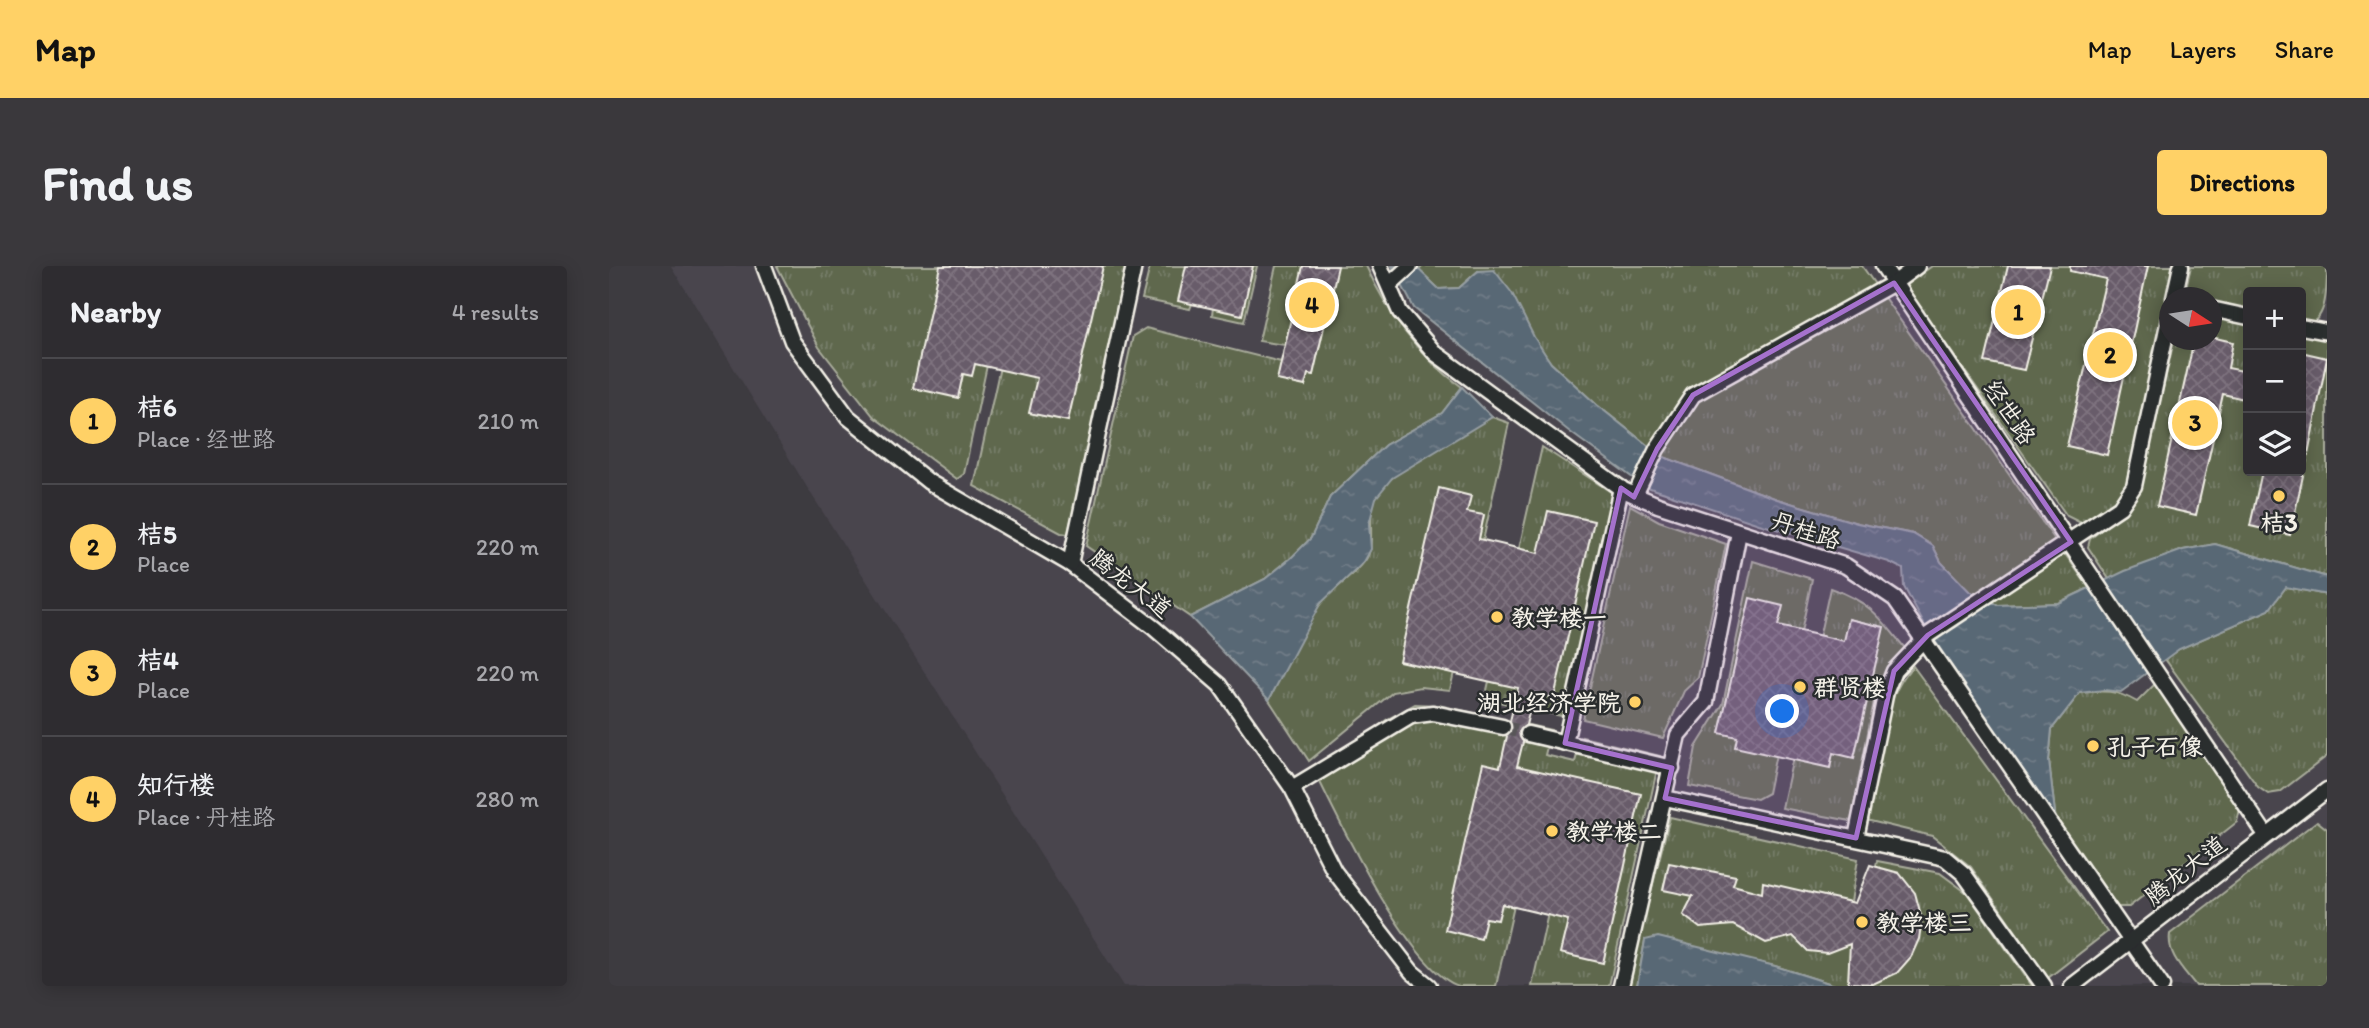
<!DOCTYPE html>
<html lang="en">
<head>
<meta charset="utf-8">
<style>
  body { margin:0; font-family:Itim,"LXGW WenKai TC",sans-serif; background:#3a383c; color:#f1f3f6 }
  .controls { position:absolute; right:21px; top:21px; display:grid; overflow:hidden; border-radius:7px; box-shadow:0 4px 18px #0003 }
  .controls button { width:63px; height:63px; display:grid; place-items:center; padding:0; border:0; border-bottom:2px solid #49484c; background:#2e2c30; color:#f1f3f6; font:35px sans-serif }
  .compass { position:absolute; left:1550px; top:21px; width:63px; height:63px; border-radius:50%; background:#2e2c30; box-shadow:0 4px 18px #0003; rotate:102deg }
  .you { position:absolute; left:1174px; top:446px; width:24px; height:24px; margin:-18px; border:5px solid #fff; border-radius:50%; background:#1a73e8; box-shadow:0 0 0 10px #1a73e833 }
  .badge { display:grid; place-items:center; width:46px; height:46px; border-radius:50%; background:#ffd166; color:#111; font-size:23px; font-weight:700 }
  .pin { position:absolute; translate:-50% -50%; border:4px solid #fff; box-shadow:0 2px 7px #0006 }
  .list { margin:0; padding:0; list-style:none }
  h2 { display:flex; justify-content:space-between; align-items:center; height:91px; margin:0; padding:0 28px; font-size:30px }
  h2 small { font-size:23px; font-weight:400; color:#a7a7ab }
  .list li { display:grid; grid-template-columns:46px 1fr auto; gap:21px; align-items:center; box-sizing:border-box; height:126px; padding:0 28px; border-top:2px solid #49484c }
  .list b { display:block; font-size:26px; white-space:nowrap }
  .list p { margin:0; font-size:23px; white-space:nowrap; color:#a7a7ab }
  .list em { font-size:23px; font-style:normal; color:#a7a7ab }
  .icon { flex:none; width:38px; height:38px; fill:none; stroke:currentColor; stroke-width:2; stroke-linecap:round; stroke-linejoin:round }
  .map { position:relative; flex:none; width:1718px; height:720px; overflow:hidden; border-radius:7px }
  header { display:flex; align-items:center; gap:42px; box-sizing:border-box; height:98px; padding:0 35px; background:#ffd166; color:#111 }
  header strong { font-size:33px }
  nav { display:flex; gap:38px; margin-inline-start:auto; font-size:24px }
  .intro { display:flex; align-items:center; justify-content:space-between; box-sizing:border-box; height:168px; padding:0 42px }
  h1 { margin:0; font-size:49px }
  .button { padding:18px 32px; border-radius:7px; background:#ffd166; color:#111; font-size:24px; font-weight:700 }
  main { display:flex; gap:42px; padding:0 42px }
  aside { flex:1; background:#2e2c30; border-radius:7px; box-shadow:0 4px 18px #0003 }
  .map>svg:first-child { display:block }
  .built { fill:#4a454d; fill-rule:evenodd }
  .grass { fill:url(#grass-tufts); stroke:#a9ac9b; stroke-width:2 }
  .water { fill:url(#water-ripples); stroke:#969ea2; stroke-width:2 }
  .building { fill:url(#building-cross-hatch); stroke:#f4f1e8; stroke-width:2 }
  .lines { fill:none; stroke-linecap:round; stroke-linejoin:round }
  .minor-tunnel { stroke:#585659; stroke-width:14; stroke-dasharray:14 7; stroke-linecap:butt }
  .minor-casing { stroke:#f4f1e8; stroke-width:19 }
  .minor { stroke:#2a2d2e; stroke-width:14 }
  .marked { fill:#a571cd; fill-opacity:0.2; stroke:#a571cd; stroke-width:5; stroke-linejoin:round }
  .poi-dot { fill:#ffd166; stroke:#2a2d2e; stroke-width:2.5 }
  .labels { text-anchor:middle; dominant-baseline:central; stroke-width:5; stroke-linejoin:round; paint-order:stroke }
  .street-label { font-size:24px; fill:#f4f1e8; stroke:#2a2d2e }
  .poi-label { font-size:24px; font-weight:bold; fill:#f4f1e8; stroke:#2a2d2e; text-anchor:start }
</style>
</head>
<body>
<header>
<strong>Map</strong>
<nav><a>Map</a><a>Layers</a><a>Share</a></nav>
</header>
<div class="intro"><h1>Find us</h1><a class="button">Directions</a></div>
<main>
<aside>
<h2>Nearby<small>4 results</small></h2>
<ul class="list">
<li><span class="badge">1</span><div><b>桔6</b><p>Place · 经世路</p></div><em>210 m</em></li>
<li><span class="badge">2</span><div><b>桔5</b><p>Place</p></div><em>220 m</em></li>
<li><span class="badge">3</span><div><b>桔4</b><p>Place</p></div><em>220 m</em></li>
<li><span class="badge">4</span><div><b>知行楼</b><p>Place · 丹桂路</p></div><em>280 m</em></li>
</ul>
</aside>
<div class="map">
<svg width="1718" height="720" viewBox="0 0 1718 720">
  <defs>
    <pattern id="grass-tufts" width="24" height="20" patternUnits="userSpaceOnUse" patternTransform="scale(1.75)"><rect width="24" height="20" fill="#5e674e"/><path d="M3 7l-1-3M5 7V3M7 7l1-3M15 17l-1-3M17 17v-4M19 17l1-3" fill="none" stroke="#767d68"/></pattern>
    <pattern id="water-ripples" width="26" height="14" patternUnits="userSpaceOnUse" patternTransform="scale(1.75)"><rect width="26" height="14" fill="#586774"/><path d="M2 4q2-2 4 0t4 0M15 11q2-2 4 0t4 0" fill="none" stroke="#717d88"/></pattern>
    <pattern id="building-cross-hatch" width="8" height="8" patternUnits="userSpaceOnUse" patternTransform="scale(1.75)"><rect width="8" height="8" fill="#685b6a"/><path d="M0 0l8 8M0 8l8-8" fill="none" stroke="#7e737f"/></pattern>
  </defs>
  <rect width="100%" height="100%" fill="#3d3b40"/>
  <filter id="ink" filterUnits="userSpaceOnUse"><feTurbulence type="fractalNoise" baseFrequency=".0143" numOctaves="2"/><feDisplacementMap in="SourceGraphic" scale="14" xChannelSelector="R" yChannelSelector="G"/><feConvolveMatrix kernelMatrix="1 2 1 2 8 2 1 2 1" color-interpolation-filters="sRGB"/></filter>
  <g filter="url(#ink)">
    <path class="built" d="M 62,0 L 1718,0 L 1718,720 L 515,720 L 201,226 ZM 1639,26 L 1692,26 L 1692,205 L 1639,205 ZM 1560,32 L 1602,32 L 1602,74 L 1560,74 Z"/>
    <g class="grass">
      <path d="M 168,0 L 399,0 L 355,208 L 348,213 L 265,151 L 210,81 Z"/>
      <path d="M 413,0 L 519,0 L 459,268 L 452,267 L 365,220 Z"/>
      <path d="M 541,0 L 648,0 L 635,56 L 603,49 L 604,42 L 583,38 L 581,43 L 533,33 Z"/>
      <path d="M 667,0 L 757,0 C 780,49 808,89 853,121 L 833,147 L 776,179 L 721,231 L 702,272 L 682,292 L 656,313 L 581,351 L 477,280 L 524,70 L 537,62 L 672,96 L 676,79 L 650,75 Z"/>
      <path d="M 814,0 L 1253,0 L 1480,322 L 1449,337 L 1389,339 L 1360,325 L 1332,296 L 1324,280 L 1304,268 L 1248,257 L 1168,233 L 1052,190 L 988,139 L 942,97 L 869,5 L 850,22 L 830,23 L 810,4 Z"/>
      <path d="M 1323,0 L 1567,0 L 1517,221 L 1510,232 L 1474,258 L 1458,250 L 1296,20 Z"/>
      <path d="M 1582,0 L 1718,0 C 1718,23 1718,63 1692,56 L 1692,26 L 1639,26 L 1639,44 L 1603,36 L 1602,32 L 1586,31 L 1577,22 Z"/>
      <path d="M 1603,49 L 1639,57 L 1639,205 L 1692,205 L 1692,68 L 1718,74 L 1718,311 L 1606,278 L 1574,284 L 1500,313 L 1479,281 L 1481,273 L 1517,244 L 1534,211 L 1565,74 L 1602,74 Z"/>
      <path d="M 883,151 L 900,157 L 841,424 L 812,421 L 784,426 L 700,495 L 660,434 C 676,403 689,368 710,340 C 722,323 744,312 756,295 C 768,278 757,253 766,233 C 782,200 851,169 883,151 Z"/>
      <path d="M 933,181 L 1005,228 L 957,451 L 876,433 Z"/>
      <path d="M 1021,239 L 1050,255 L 1117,278 L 1089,412 L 1075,425 L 1054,472 L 974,453 Z"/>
      <path d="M 1144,295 L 1203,313 L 1159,527 L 1148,533 L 1080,520 L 1087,481 L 1114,438 Z"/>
      <path d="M 1677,321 L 1718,329 L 1718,490 L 1671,526 L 1659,528 L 1649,521 L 1556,393 L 1570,383 L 1660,344 Z"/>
      <path d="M 1221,322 C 1262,336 1272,352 1298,385 L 1281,404 L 1265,435 L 1242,555 L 1173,542 Z"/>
      <path d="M 1304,400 L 1498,666 L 1439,712 L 1362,601 L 1323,570 L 1257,554 C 1267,508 1271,433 1304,400 Z"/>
      <path d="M 1547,417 L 1631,543 L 1628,556 L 1520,641 L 1509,641 L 1447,556 L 1440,495 L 1443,463 L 1471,427 C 1494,424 1508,424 1528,436 Z"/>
      <path d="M 806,438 L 829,439 L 942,464 L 936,489 L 966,496 L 973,471 L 1051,490 L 1000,720 L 923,720 L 945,620 L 911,613 L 887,720 C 876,720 860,720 850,720 C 802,706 730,555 708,510 L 777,454 Z"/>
      <path d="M 1061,551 L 1249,593 L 1241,642 L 1257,645 L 1268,595 L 1331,607 L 1358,627 L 1423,720 L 1229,720 L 1166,700 L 1036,674 L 1028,720 L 1018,720 Z"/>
      <path d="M 1708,555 L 1718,563 L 1718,720 L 1587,720 C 1575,704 1558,689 1561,668 Z"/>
    </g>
    <g class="water">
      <path d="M 783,0 L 806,0 L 830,23 L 850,22 L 869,5 L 885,4 L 903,27 L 925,71 L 942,97 L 988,139 L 1052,190 L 1168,233 L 1248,257 L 1304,268 L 1324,280 L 1332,296 L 1360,325 L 1389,339 L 1449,337 L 1516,305 L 1574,284 L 1606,278 L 1718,311 L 1718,329 L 1677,321 L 1660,344 L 1570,383 L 1512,426 L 1495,424 L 1471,427 L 1443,463 L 1440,495 L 1447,556 L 1316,360 L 1295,321 L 1294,303 L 1280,296 L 1150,258 L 1035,220 L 961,166 L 805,42 Z"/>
      <path d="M 853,121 L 883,151 L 783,212 L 767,232 L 760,258 L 762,283 L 755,296 L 711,338 L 660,434 L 581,351 L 656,313 L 682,292 L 702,272 L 721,231 L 776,179 L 833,147 Z"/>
      <path d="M 1049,671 L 1166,700 L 1229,720 L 1028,720 L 1036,674 Z"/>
    </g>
    <g class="building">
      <path d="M 331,0 L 494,0 L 459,155 L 420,147 L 428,112 L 366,98 L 363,110 L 354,108 L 349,132 L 304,122 Z"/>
      <path d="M 577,0 L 644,0 L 633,49 L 569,35 Z"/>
      <path d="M 694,0 L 729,0 L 704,109 L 699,108 L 696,120 L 668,114 Z"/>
      <path d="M 1399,0 L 1441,0 L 1415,104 L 1376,96 Z"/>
      <path d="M 1461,0 L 1539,0 L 1498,189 L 1458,180 L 1497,13 L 1461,5 Z"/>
      <path d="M 1602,71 L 1624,76 L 1619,102 L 1639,106 L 1639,134 L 1614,128 L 1587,249 L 1548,240 L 1585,74 L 1602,74 Z"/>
      <path d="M 1692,86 L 1718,92 L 1697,198 L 1692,197 Z"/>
      <path d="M 1653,205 L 1695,205 L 1681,269 L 1641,260 Z"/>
      <path d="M 830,222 L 862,230 L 858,246 L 875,249 L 870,273 L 929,287 L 939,245 L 985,255 L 945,432 L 925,427 L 917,459 L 910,466 L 914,476 L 908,500 L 1032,528 L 994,697 L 951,687 L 959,654 L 893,638 L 889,654 L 877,652 L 872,673 L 836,664 L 874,497 L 891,501 L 898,470 L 903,464 L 901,455 L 909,422 L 790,395 Z"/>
      <path d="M 1141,332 L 1174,340 L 1169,360 L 1235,375 L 1240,353 L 1275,361 L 1245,492 L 1224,487 L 1221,502 L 1126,481 L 1128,471 L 1110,467 Z"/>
      <path d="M 1060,597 L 1127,610 L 1124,619 L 1153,627 L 1154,616 L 1246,637 L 1261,599 L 1290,607 L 1306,627 L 1313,653 L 1310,673 L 1302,691 L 1288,707 L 1264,718 L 1239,717 L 1241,678 L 1218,687 L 1199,685 L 1184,670 L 1157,677 L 1124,659 L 1091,662 L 1074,649 L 1084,630 L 1054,624 Z"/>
    </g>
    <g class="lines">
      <path class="minor-tunnel" d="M 894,461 L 919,468"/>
      <defs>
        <g id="minor">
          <path d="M 155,0 L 183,75 L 239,151 L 320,216 L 461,298 L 545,362 L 611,419 L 683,522 L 725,605 L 803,706 L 820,720"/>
          <path d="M 771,0 L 791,46 L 826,87 L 1014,224 L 1049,239 L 1237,300 L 1286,333 L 1553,720"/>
          <path d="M 1274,0 L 1657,569"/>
          <path d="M 780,19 L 801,0"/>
          <path d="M 1565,32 L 1572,0"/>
          <path d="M 1602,43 L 1639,51"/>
          <path d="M 1692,61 L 1718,66"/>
          <path d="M 1026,229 L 1048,183 L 1084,129 L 1285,17 L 1308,0"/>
          <path d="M 461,298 L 525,0"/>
          <path d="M 919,468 L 1063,502"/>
          <path d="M 956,477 L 1012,222"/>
          <path d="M 683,522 L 802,450 L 824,447 L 894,461"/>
          <path d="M 1056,532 L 1336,592 L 1355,608 L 1435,720"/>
          <path d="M 1247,572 L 1277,425 L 1285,405 L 1319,369 L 1511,241 L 1525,220 L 1560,53"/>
          <path d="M 1012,720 L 1069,469 L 1097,436 L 1130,266"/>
          <path d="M 1463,720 L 1718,524"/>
        </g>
      </defs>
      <use href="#minor" class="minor-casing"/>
      <use href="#minor" class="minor"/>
    </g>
  </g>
  <path class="marked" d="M 1285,17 L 1462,276 L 1319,369 L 1285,405 L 1247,572 L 1056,532 L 1063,502 L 956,477 L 1012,222 L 1025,231 L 1048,183 L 1084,129 Z"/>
  <g class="poi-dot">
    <circle cx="1670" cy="230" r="7"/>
    <circle cx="888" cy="351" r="7"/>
    <circle cx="1191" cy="421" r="7"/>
    <circle cx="1026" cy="436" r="7"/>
    <circle cx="1484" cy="480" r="7"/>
    <circle cx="943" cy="565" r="7"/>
    <circle cx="1253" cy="656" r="7"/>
  </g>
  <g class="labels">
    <g class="street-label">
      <text transform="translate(1401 146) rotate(56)">经世路</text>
      <text transform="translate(1197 264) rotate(18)">丹桂路</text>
      <text transform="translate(522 317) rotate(38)">腾龙大道</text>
      <text transform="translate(1576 604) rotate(-38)">腾龙大道</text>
    </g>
    <g class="poi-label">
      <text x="1670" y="256" text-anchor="middle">桔3</text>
      <text x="902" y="351">教学楼一</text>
      <text x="1205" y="421">群贤楼</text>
      <text x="1012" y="436" text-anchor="end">湖北经济学院</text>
      <text x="1498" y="480">孔子石像</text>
      <text x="957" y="565">教学楼二</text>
      <text x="1267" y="656">教学楼三</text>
    </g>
  </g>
</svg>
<div class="controls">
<button>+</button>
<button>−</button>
<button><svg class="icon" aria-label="layers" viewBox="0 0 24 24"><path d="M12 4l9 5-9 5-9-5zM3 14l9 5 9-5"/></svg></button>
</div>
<svg class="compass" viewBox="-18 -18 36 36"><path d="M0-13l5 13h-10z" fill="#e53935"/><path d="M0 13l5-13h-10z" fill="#a7a7ab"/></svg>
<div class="you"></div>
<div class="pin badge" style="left:1409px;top:46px">1</div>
<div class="pin badge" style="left:1501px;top:89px">2</div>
<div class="pin badge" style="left:1586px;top:157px">3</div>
<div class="pin badge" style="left:703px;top:39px">4</div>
</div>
</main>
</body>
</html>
